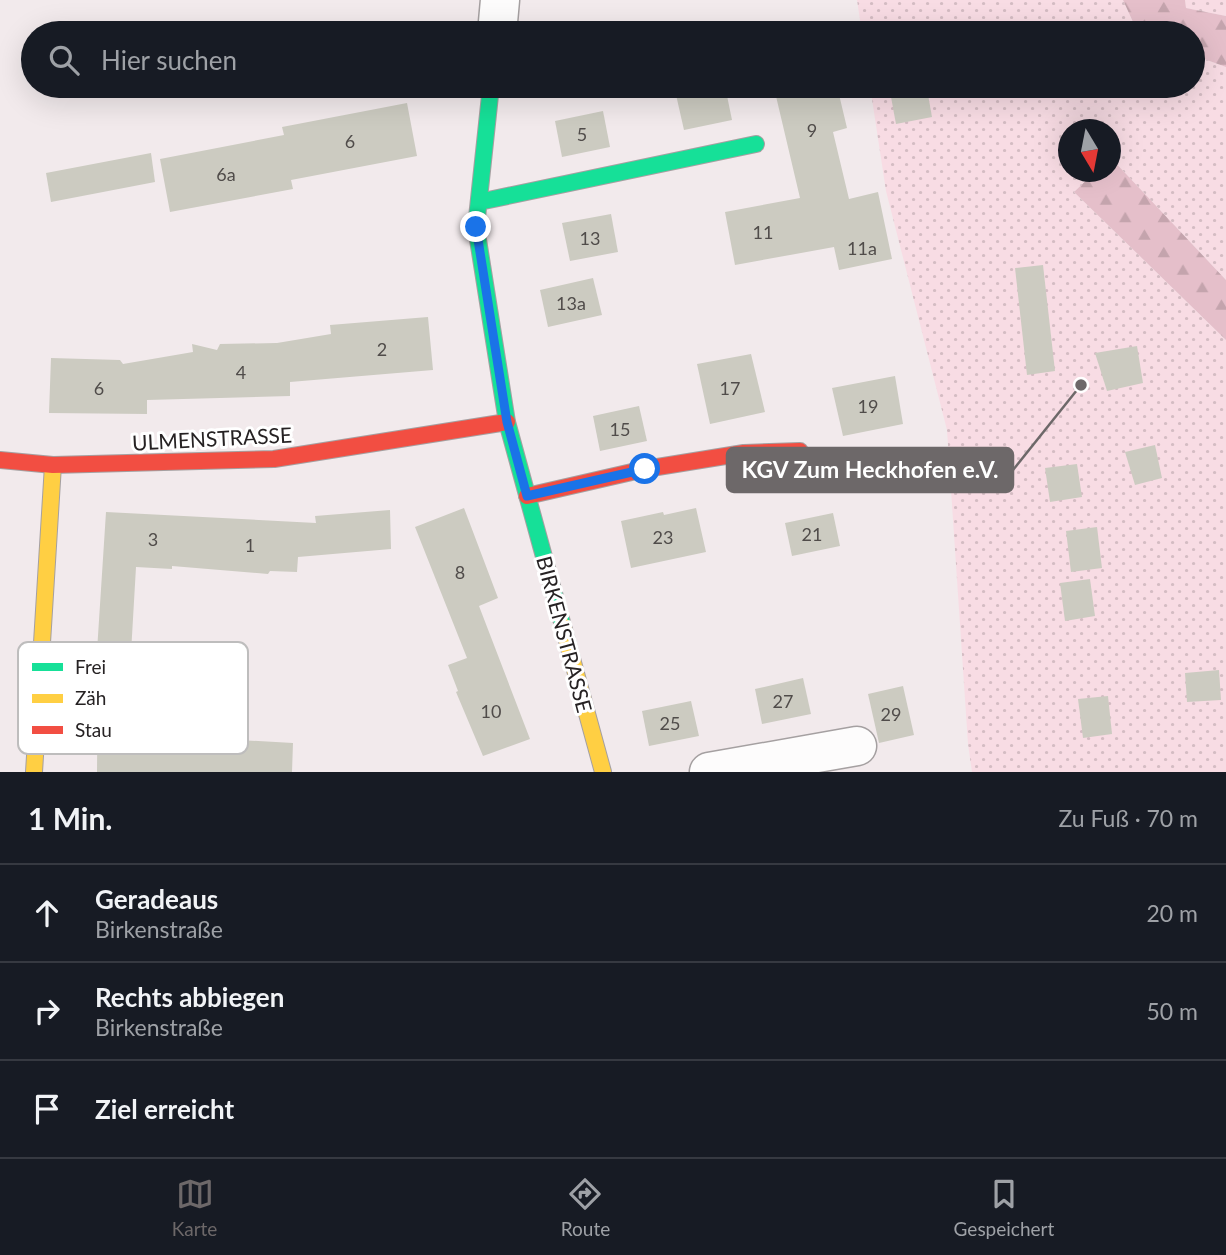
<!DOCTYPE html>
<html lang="de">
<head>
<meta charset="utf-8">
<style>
  body { margin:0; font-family:Lato,sans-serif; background:#242831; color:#f1f3f6 }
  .compass { position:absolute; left:1058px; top:119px; width:63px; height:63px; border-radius:50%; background:#171b24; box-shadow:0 7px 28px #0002; rotate:170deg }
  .stop { position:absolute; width:21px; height:21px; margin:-16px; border:5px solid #1a73e8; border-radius:50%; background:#fff }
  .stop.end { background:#1a73e8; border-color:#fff; box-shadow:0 2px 7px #0008 }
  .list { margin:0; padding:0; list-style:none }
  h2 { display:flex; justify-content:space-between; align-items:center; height:91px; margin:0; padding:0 28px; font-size:30px }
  h2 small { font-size:23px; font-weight:400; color:#9ea1a6 }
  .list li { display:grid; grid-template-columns:46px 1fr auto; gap:21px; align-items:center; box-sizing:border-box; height:98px; padding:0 28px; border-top:2px solid #363941 }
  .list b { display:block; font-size:26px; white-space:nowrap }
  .list p { margin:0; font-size:23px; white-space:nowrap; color:#9ea1a6 }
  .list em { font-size:23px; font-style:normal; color:#9ea1a6 }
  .icon { flex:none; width:38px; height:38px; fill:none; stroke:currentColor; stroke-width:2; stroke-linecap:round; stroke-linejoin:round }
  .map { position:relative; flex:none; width:1226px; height:772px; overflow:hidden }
  .search { position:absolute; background:#171b24; box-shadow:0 7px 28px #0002; left:21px; right:21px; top:21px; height:77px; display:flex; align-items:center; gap:18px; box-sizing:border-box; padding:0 24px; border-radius:38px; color:#9ea1a6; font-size:26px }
  .sheet { height:385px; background:#171b24 }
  nav { display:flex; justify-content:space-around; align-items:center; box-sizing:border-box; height:98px; border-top:2px solid #363941; background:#171b24; font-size:19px; color:#9ea1a6 }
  nav a { display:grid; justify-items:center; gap:4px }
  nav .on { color:#6d6869 }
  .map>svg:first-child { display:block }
  .grass { fill:url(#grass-dots) }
  .forest { fill:url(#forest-firs) }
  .building { fill:#cccbc1 }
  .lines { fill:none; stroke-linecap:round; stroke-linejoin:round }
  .street-casing { stroke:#a5a0a1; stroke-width:41 }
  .fast-casing { stroke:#a5a0a1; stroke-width:18 }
  .slow-casing { stroke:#a5a0a1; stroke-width:18 }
  .jam-casing { stroke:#a5a0a1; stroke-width:18 }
  .street { stroke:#fdfcfc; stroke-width:38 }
  .fast { stroke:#16e098; stroke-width:16 }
  .slow { stroke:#ffcf43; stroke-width:16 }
  .jam { stroke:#f24e42; stroke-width:16 }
  .route { stroke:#1a73e8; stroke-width:9 }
  .labels { text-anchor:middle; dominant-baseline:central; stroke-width:6; stroke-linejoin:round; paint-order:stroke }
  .number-label { font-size:18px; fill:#504c4a }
  .street-label { font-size:21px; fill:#262223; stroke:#fff }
  .key { fill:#fff; stroke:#bebdbd; stroke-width:2 }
  .key-label { font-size:19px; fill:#262223 }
  .leader { fill:none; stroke:#6d6869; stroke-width:2.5 }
  .callout-dot { fill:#6d6869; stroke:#fff; stroke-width:2.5 }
  .callout { fill:#6d6869; stroke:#6d6869; stroke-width:2.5 }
  .callout-label { font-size:23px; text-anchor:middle; font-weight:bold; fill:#fff }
</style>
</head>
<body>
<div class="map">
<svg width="1226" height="772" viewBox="0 0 1226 772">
  <defs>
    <pattern id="grass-dots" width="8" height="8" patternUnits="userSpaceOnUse" patternTransform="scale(1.75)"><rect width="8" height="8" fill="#f8dce4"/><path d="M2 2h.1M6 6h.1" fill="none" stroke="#d4bcc3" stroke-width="1.8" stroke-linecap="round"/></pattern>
    <pattern id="forest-firs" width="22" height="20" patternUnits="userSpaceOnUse" patternTransform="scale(1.75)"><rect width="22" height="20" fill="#e5bfca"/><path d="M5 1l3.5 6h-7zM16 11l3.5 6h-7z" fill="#c4a4ad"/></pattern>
  </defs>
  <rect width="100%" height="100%" fill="#f2eaec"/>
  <g class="grass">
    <path d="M 857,0 L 1123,0 L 1138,33 L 862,33 Z"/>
    <path d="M 1185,0 L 1226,0 L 1226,16 L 1186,8 Z"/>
    <path d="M 1193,55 L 1226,67 L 1226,280 L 1111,158 L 1110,130 L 1068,130 L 1068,172 L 1095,172 L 1074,192 L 1226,340 L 1226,772 L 972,772 L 968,744 L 947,430 L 886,191 L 870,86 L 1193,86 Z"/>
  </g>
  <g class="forest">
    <path d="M 1123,0 L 1185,0 L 1186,8 L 1226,16 L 1226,67 L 1193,55 L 1193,33 L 1138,33 Z"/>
    <path d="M 1111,158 L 1226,280 L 1226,340 L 1074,192 L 1095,172 L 1110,172 Z"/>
  </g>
  <g class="building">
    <path d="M 674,86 L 725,86 L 732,120 L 684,130 Z"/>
    <path d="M 801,86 L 837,86 L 847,128 L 833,132 L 849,199 L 878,192 L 892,259 L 839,270 L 834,247 L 735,265 L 725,212 L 800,198 L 775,92 Z"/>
    <path d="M 927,89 L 932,117 L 896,124 L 891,97 Z"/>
    <path d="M 407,103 L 417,156 L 291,180 L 293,189 L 170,212 L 160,159 L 284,135 L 282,127 Z"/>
    <path d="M 603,111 L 610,147 L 562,157 L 555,121 Z"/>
    <path d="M 151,153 L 155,182 L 51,202 L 46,173 Z"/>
    <path d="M 611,214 L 618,252 L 570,261 L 562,223 Z"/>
    <path d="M 1043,265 L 1055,371 L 1027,375 L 1015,268 Z"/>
    <path d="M 593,278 L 602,315 L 548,327 L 540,290 Z"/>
    <path d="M 428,317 L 433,370 L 290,382 L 290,396 L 147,400 L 147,414 L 49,413 L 51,358 L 120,360 L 123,364 L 193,352 L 192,344 L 217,350 L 220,344 L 277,343 L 331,334 L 330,325 Z"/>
    <path d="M 1137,346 L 1143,383 L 1107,391 L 1095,353 Z"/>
    <path d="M 751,354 L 765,412 L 710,424 L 697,364 Z"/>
    <path d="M 895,376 L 903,424 L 843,436 L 832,388 Z"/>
    <path d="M 639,406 L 647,441 L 600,451 L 593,416 Z"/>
    <path d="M 1155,445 L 1162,478 L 1135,485 L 1125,452 Z"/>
    <path d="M 1077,464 L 1082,497 L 1050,502 L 1045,468 Z"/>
    <path d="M 464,508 L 498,598 L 479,606 L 530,739 L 483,756 L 456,692 L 458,691 L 448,665 L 467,658 L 415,527 Z"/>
    <path d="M 696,508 L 706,552 L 631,568 L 621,521 L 663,512 L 664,515 Z"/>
    <path d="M 390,510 L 391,549 L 298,557 L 297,572 L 270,571 L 268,574 L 172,566 L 172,569 L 136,567 L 131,653 L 127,653 L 126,736 L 168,737 L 168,741 L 221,741 L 221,739 L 293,743 L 292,772 L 97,772 L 98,652 L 97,651 L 106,512 L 316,523 L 315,516 Z"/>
    <path d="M 833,513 L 840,546 L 792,556 L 785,523 Z"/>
    <path d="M 1097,527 L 1102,568 L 1071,572 L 1066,531 Z"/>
    <path d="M 1090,579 L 1095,616 L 1065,621 L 1060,583 Z"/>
    <path d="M 1219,670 L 1221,700 L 1187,702 L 1185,673 Z"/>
    <path d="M 803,678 L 811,714 L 762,724 L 755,689 Z"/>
    <path d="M 903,686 L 914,735 L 879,743 L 868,694 Z"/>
    <path d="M 1108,696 L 1112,734 L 1083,738 L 1078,699 Z"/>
    <path d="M 691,701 L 699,736 L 649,746 L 642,711 Z"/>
  </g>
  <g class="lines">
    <defs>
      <g id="street">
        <path d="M 497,33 L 500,0"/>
        <path d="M 709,772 L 857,746"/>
      </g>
      <g id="fast">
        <path d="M 491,86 L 476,227 L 507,422 L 563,626"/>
        <path d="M 479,202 L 756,144"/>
      </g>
      <g id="slow">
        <path d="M 563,626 L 603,772"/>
        <path d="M 34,772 L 53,465"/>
      </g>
      <g id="jam">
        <path d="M 0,460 L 53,465 L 274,459 L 507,422"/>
        <path d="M 527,496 L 645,469 L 744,453 L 800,451"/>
      </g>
    </defs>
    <use href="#street" class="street-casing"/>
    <use href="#fast" class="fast-casing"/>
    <use href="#slow" class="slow-casing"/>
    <use href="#jam" class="jam-casing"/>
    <use href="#street" class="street"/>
    <use href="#fast" class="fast"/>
    <use href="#slow" class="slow"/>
    <use href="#jam" class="jam"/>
  </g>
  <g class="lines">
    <path class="route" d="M 476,227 L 507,422 L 527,496 L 645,469"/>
  </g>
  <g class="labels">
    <g class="number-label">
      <text x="812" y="130">9</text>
      <text x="582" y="134">5</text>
      <text x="350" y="141">6</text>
      <text x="226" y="174">6a</text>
      <text x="763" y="232">11</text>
      <text x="590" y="238">13</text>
      <text x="862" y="248">11a</text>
      <text x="571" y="303">13a</text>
      <text x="382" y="349">2</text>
      <text x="241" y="372">4</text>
      <text x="99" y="388">6</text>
      <text x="730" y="388">17</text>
      <text x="868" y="406">19</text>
      <text x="620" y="429">15</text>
      <text x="812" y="534">21</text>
      <text x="663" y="537">23</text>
      <text x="153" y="539">3</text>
      <text x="250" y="545">1</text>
      <text x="460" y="572">8</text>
      <text x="783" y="701">27</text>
      <text x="491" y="711">10</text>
      <text x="891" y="714">29</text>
      <text x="670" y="723">25</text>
    </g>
    <g class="street-label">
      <text transform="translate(212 438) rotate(-3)">ULMENSTRASSE</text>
      <text transform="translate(565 634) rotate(75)">BIRKENSTRASSE</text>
    </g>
  </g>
  <rect x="18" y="642" width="230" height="112" rx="10" class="key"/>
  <rect x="32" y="663" width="31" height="8" fill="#16e098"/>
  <rect x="32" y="694" width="31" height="9" fill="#ffcf43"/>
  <rect x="32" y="726" width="31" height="8" fill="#f24e42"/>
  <g class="key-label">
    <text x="75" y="674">Frei</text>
    <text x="75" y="705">Zäh</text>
    <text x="75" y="737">Stau</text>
  </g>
  <path class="leader" d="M1081 385L1013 470"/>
  <circle class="callout-dot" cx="1081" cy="385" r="7"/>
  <rect class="callout" x="727" y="448" width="286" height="44" rx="7"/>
  <g class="callout-label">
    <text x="870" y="478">KGV Zum Heckhofen e.V.</text>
  </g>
</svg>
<svg class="compass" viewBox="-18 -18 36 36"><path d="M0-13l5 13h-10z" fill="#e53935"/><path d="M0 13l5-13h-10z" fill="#9ea1a6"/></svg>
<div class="stop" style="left:645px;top:469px"></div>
<div class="stop end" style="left:476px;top:227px"></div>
<div class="search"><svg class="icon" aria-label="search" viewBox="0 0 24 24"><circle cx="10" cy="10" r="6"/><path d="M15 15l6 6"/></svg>Hier suchen</div>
</div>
<section class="sheet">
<h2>1 Min.<small>Zu Fuß · 70 m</small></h2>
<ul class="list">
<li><svg class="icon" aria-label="ahead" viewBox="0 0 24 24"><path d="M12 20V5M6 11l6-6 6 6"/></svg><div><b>Geradeaus</b><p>Birkenstraße</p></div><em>20 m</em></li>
<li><svg class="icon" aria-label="right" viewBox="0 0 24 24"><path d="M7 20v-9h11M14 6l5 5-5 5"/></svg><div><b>Rechts abbiegen</b><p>Birkenstraße</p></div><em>50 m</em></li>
<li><svg class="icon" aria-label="arrive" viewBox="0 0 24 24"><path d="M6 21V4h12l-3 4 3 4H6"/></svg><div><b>Ziel erreicht</b></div></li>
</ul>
</section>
<nav>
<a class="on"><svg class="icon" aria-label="map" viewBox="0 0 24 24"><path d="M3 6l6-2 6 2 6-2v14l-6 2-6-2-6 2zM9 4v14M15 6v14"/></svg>Karte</a>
<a><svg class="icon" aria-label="directions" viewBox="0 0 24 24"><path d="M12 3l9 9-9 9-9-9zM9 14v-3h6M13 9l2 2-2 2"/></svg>Route</a>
<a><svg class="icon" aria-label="saved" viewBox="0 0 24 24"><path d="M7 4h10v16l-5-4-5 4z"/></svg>Gespeichert</a>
</nav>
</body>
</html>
